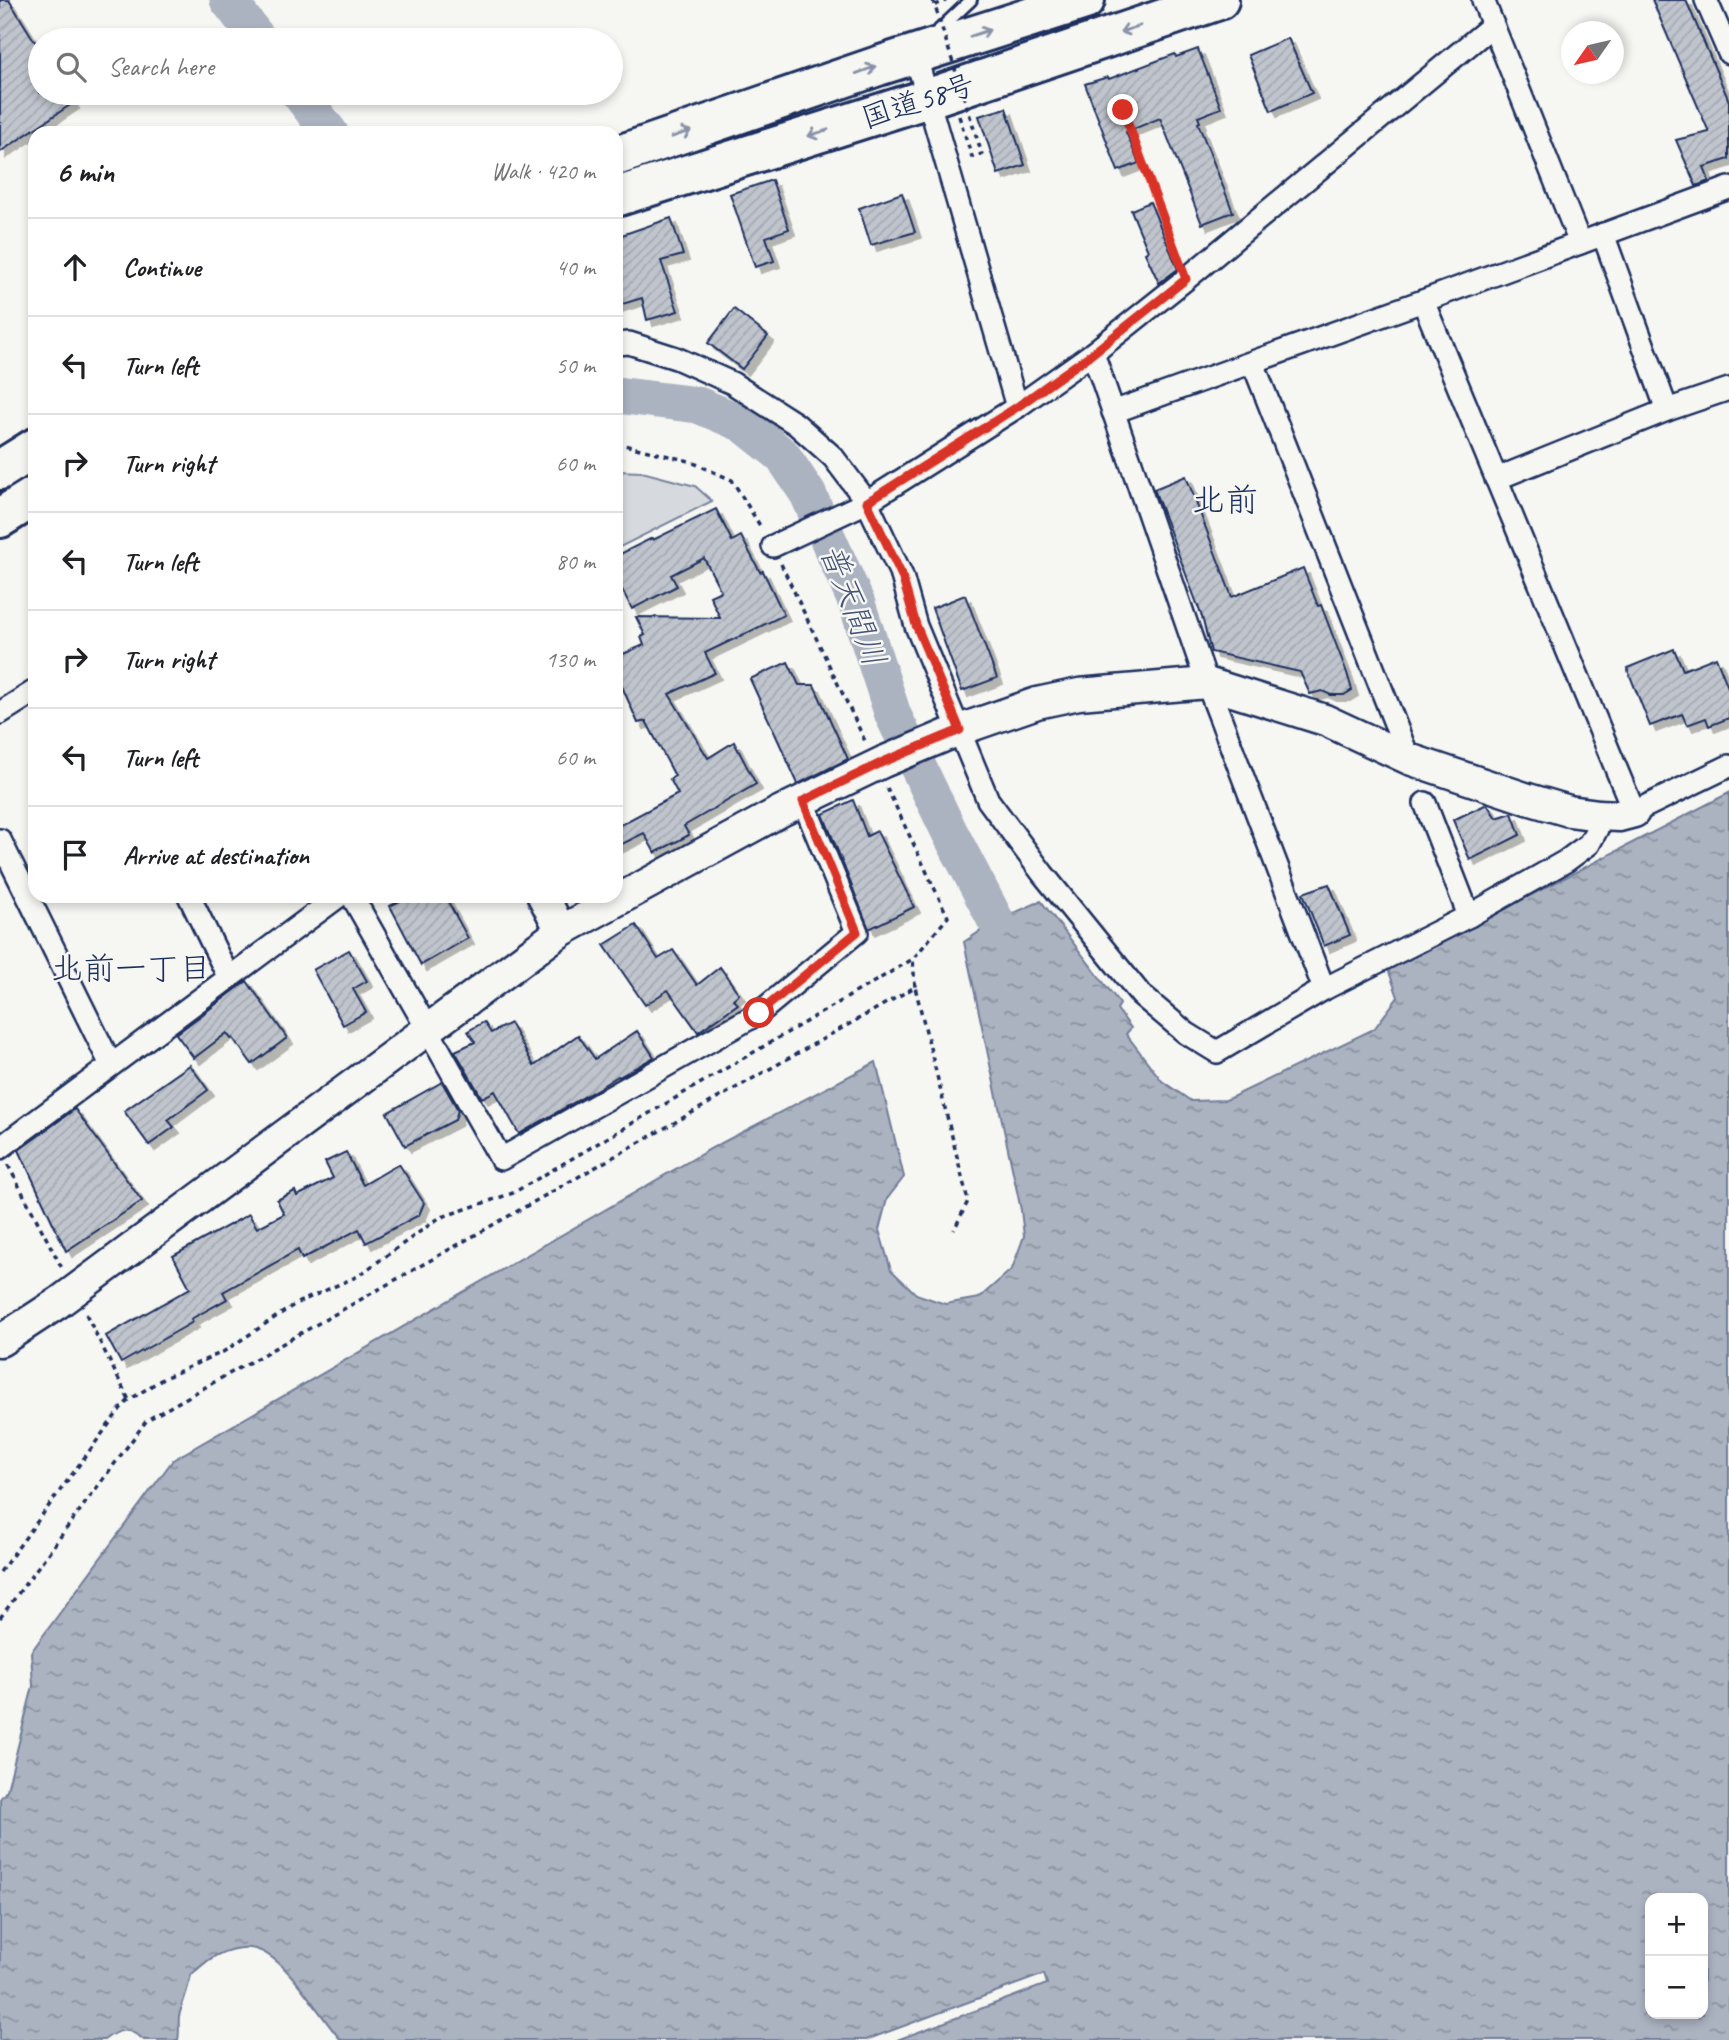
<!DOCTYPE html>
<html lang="en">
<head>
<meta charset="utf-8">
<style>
  body { margin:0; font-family:Caveat,"Klee One",sans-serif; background:#f2f2f2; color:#202124 }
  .controls { position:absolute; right:21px; bottom:21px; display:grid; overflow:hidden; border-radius:14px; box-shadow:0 4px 10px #0003 }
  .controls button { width:63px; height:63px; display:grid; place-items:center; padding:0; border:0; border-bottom:2px solid #e0e0e0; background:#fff; color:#202124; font:35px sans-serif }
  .compass { position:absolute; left:1561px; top:21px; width:63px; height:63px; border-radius:50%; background:#fff; box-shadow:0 4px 10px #0003; rotate:236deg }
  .stop { position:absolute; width:21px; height:21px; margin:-16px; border:5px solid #d93025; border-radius:50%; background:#fff }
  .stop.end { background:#d93025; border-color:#fff; box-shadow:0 2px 7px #0008 }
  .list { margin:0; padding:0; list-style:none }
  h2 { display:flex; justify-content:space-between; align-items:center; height:91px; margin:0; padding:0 28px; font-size:30px }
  h2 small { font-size:23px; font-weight:400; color:#757577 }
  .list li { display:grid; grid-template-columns:46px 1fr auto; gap:21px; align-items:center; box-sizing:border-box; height:98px; padding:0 28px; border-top:2px solid #e0e0e0 }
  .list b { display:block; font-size:26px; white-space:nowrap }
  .list em { font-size:23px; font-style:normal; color:#757577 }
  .icon { flex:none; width:38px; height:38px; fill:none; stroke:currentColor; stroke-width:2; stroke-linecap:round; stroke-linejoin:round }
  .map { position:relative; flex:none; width:1729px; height:2040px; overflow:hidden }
  .search { position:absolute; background:#fff; box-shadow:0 4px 10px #0003; left:28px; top:28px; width:595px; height:77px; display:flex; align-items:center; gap:18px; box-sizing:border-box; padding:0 24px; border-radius:38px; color:#757577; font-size:26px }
  .panel { position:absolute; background:#fff; box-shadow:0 4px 10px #0003; left:28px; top:126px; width:595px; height:777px; border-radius:21px }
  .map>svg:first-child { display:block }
  .park { fill:#d6d9dd; stroke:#78849e; stroke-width:2 }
  .water { fill:url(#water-ripples); stroke:#717e99; stroke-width:2; fill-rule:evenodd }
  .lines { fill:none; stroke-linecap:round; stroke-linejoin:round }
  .river { stroke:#abb2c0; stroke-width:37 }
  .building { fill:url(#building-hatch); stroke:#1b2f5e; stroke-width:2; filter:url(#shadow) }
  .lane-casing { stroke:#1b2f5e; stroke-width:16 }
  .street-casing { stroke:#1b2f5e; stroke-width:26 }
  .secondary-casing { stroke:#1b2f5e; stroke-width:35 }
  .highway-casing { stroke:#1b2f5e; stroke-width:44 }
  .path { stroke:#1b2f5e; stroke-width:3.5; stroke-dasharray:5 5; stroke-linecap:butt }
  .lane { stroke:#f6f6f2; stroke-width:10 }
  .street { stroke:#f6f6f2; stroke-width:21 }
  .secondary { stroke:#f6f6f2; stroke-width:30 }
  .highway { stroke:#f6f6f2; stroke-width:38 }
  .path-bridge { stroke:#1b2f5e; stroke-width:3.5; stroke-dasharray:5 5; stroke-linecap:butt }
  .oneway { stroke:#8892a8 }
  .route { stroke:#d93025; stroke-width:9 }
  .labels { text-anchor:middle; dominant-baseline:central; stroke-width:5; stroke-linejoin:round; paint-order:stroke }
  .street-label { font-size:30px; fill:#1b2f5e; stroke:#f6f6f2 }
  .water-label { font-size:32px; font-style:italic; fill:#46567b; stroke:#f6f6f2 }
  .neighbourhood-label { font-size:32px; fill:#1b2f5e; stroke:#f6f6f2 }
  .quarter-label { font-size:33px; fill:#1b2f5e; stroke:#f6f6f2 }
</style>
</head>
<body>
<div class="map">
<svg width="1729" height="2040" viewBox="0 0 1729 2040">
  <defs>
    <pattern id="water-ripples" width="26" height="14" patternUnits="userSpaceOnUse" patternTransform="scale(1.75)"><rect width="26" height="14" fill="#abb2c0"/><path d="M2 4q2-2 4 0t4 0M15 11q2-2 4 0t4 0" fill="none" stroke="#8a919f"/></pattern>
    <pattern id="building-hatch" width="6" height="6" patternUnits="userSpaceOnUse" patternTransform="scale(1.75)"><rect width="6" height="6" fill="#c0c4cd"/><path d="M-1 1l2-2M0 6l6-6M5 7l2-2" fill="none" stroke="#a4a9b2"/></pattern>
    <filter id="shadow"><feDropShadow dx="6" dy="6" stdDeviation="0" flood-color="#0004"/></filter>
  </defs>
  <rect width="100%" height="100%" fill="#f6f6f2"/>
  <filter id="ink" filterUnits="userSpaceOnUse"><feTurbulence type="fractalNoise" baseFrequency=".0143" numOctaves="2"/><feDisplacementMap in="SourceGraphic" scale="14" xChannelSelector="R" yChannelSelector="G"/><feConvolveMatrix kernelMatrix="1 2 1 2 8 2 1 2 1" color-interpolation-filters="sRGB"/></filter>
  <g filter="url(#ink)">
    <path class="park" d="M 616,471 L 642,472 L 695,486 L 712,501 L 616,549 Z"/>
    <path class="water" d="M 1729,793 L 1729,2040 L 897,2040 L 1047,1984 L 1044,1974 L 866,2040 L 341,2040 C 319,2016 287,1957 255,1949 C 243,1946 228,1950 217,1955 C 208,1959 199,1968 191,1975 C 188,1989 183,2002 179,2016 C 178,2024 180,2032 178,2040 L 144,2040 C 128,2027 120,2028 104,2040 L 0,2040 L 0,1799 L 7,1790 L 33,1686 L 31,1652 L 173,1460 L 712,1148 L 876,1062 L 904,1177 L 887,1199 L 879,1230 L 891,1270 L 916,1294 L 945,1304 L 979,1298 L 1012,1269 L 1024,1236 L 1021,1210 L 964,942 L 996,921 L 1041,901 L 1120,1004 L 1117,1009 L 1131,1028 L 1126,1034 L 1162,1081 L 1191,1101 L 1226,1100 L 1374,1029 L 1398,997 L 1388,969 ZM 1650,1898 L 1703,1898 L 1703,2014 L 1650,2014 Z"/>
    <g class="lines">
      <g class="river">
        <path d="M 228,0 L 259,40"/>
        <path d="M 299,93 L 330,133"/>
        <path d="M 616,395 L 698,405 L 743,424 L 782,455 L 808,494 L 857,604 L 893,715 L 949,831 L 996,921"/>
      </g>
    </g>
    <g class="building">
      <path d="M 0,0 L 9,0 L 40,50 L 40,93 L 67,93 L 73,103 L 0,152 Z"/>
      <path d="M 1652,0 L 1686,0 L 1729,101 L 1729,159 L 1704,167 L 1709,181 L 1696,186 L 1676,140 L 1709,132 Z"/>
      <path d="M 1288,38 L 1312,93 L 1271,111 L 1248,55 Z"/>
      <path d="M 1198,49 L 1221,108 L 1198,117 L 1200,122 L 1198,123 L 1233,212 L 1202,224 L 1160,118 L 1126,132 L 1139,163 L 1118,171 L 1085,84 L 1108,77 L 1109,79 L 1175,54 L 1176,57 Z"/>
      <path d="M 1006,108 L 1025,165 L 998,174 L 979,116 Z"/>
      <path d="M 772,180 L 789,229 L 766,237 L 774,261 L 755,267 L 730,194 Z"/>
      <path d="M 902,193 L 915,232 L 871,245 L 859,208 Z"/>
      <path d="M 1150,202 L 1178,269 L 1159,283 L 1145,253 L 1148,251 L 1131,210 Z"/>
      <path d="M 671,218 L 683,255 L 661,261 L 678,311 L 647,320 L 642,298 L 616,306 L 616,237 Z"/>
      <path d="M 734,309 L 768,336 L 742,369 L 708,343 Z"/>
      <path d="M 1186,476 L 1232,597 L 1303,568 L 1318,606 L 1321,605 L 1347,673 L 1352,690 L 1344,695 L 1331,695 L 1322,691 L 1310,694 L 1300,672 L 1211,652 L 1202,617 L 1154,489 Z"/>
      <path d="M 716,509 L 732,541 L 741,536 L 760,572 L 763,571 L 784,615 L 705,653 L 715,673 L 669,694 L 708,758 L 734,742 L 756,784 L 684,826 L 689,835 L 655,853 L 644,833 L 616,847 L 616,827 L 678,794 L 670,779 L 675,776 L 646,721 L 638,723 L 616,673 L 616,657 L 644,645 L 641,637 L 645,635 L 636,617 L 720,618 L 710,596 L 721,591 L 704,558 L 671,575 L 677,586 L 632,609 L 616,578 L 616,556 L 652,538 L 653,540 Z"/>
      <path d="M 965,595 L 997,678 L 962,691 L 932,608 Z"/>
      <path d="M 1674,649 L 1683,670 L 1716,657 L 1729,690 L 1729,718 L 1709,726 L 1706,718 L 1687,725 L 1682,714 L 1650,726 L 1627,668 Z"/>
      <path d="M 788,662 L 799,685 L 814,685 L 848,759 L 798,784 L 750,679 Z"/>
      <path d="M 853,800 L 867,836 L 877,831 L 914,907 L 869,929 L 823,814 Z"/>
      <path d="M 1487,804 L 1496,818 L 1512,813 L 1520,835 L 1470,860 L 1453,820 Z"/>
      <path d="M 1329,884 L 1350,935 L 1324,946 L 1303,893 Z"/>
      <path d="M 409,896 L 445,896 L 468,938 L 421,965 L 390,906 Z"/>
      <path d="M 636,925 L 658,959 L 673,950 L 697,985 L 720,967 L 739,994 L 733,999 L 738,1004 L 698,1032 L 668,990 L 645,1005 L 604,945 Z"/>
      <path d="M 349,950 L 367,981 L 353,989 L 366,1012 L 343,1025 L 313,970 Z"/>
      <path d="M 247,981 L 287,1038 L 252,1064 L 233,1038 L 231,1039 L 227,1033 L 194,1058 L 176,1034 Z"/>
      <path d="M 484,1022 L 491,1033 L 510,1023 L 534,1066 L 578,1035 L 595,1059 L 637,1031 L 654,1057 L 619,1077 L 618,1076 L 599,1088 L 519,1134 L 495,1091 L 482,1098 L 455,1051 L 475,1042 L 468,1031 Z"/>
      <path d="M 190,1065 L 208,1090 L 168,1120 L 174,1127 L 149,1145 L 124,1111 Z"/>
      <path d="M 442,1082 L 458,1110 L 455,1120 L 405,1146 L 387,1113 Z"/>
      <path d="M 75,1109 L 142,1201 L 66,1251 L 19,1150 Z"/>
      <path d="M 346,1152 L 363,1185 L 399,1164 L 424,1203 L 419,1215 L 366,1243 L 359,1229 L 302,1259 L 298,1250 L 223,1292 L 227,1299 L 191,1319 L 193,1322 L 121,1363 L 106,1336 L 190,1288 L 173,1256 L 249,1214 L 257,1228 L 284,1214 L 277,1200 L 295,1191 L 297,1196 L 333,1178 L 325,1162 Z"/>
    </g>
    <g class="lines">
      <defs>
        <path id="lane" d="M 937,32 L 971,0"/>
        <g id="street">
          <path d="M 1483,0 L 1580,243"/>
          <path d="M 1706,0 L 1729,53"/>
          <path d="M 915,54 L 1017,407"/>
          <path d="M 1603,234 L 1667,410"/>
          <path d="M 1423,301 L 1634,812 L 1729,766"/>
          <path d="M 616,344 L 629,343 L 676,358 L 732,383 L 796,424 L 833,457 L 867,502 L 902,576 L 916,626 L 988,800 L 1043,874 L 1141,995 L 1186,1033 L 1217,1052 L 1324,989 L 1469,916 L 1566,861 L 1589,844 L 1597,829 L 1599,815"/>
          <path d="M 1093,353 L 1207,683 L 1324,989"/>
          <path d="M 1253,363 L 1409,759"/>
          <path d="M 1113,412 L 1423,301 L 1729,188"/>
          <path d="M 1496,479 L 1667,410 L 1729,389"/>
          <path d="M 773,546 L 867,502 L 1017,407 L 1093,353 L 1186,279 L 1493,25"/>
          <path d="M 0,713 L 35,691"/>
          <path d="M 1425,803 L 1469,916"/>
          <path d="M 0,840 L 111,1065"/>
          <path d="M 189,896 L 229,978"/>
          <path d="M 352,896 L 501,1159 L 759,1013 L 857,932 L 803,801"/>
          <path d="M 0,1148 L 339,896"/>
        </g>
        <g id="secondary">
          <path d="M 543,896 L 561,931"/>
          <path d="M 0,1341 L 58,1303 L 561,931 L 781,811 L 883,762 L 959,730 L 1037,703 L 1079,694 L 1207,683 L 1325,720 L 1409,759 L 1528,799 L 1569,811 L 1599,815 L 1619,816 L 1634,812"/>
        </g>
        <g id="highway">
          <path d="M 616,156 L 878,66 L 1085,0"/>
          <path d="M 616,197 L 929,98 L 1219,0"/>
          <path d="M 0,470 L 35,448"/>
          <path d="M 0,518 L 35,496"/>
        </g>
      </defs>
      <use href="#lane" class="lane-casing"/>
      <use href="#street" class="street-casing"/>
      <use href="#secondary" class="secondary-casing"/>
      <use href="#highway" class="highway-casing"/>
      <g class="path">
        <path d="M 935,5 L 946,1"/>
        <path d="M 1123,110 L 1179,259"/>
        <path d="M 616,443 L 689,461 L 732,480 L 762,529"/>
        <path d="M 781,564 L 866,743"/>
        <path d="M 887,788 L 948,917 L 913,959 L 915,987"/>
        <path d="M 8,1165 L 63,1270"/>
        <path d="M 86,1314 L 129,1400"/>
        <path d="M 0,1572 L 121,1408 L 129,1400 L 164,1378 L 223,1352 L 297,1303 L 358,1276 L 439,1218 L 513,1193 L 913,959"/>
        <path d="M 0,1618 L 147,1420 L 915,987 L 968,1201 L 954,1230"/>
      </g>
      <use href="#lane" class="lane"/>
      <use href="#street" class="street"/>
      <use href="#secondary" class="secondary"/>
      <use href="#highway" class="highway"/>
      <path class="path-bridge" d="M 933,0 L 982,154 L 972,157 L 957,110"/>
    </g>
    <defs><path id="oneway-shaft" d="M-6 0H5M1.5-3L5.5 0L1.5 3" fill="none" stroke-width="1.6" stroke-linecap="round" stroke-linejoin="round" transform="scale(1.75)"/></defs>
    <g class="oneway">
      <use href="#oneway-shaft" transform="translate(1130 29) rotate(162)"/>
      <use href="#oneway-shaft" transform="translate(980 33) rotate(-18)"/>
      <use href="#oneway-shaft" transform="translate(866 70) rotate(-20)"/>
      <use href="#oneway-shaft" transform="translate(818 133) rotate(162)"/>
      <use href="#oneway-shaft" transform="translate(681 134) rotate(-19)"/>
    </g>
  </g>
  <g class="lines" filter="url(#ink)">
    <path class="route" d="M 759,1013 L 857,932 L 803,801 L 883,762 L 960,730 L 916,625 L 902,576 L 867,502 L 1017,407 L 1093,353 L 1186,279 L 1123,110"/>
  </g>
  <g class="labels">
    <g class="street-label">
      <text transform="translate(918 101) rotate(-18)">国道58号</text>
    </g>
    <g class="water-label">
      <text transform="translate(853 605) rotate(69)">普天間川</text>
    </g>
    <g class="neighbourhood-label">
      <text x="131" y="968">北前一丁目</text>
    </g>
    <g class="quarter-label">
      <text x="1225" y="500">北前</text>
    </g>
  </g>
</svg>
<div class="controls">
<button>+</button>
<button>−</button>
</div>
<svg class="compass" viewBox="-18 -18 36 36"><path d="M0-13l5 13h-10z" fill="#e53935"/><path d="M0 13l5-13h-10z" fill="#757577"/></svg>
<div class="stop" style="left:759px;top:1013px"></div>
<div class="stop end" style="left:1123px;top:110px"></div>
<div class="search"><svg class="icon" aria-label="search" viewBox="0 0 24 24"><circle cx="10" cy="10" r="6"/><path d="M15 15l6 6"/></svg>Search here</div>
<section class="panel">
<h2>6 min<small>Walk · 420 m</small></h2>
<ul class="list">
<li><svg class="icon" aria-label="ahead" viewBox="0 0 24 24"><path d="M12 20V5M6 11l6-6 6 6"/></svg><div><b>Continue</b></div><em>40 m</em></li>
<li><svg class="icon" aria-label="left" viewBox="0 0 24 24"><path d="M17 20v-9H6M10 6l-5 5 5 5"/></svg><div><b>Turn left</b></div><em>50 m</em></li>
<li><svg class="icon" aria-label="right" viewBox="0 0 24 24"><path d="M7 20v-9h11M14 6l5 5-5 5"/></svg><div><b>Turn right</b></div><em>60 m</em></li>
<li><svg class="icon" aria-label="left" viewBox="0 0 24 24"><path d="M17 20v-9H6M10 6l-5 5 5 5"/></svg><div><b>Turn left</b></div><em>80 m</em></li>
<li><svg class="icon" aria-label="right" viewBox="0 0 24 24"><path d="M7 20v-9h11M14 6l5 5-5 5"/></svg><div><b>Turn right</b></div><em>130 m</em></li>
<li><svg class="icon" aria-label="left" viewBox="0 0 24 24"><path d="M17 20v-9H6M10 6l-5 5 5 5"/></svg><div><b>Turn left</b></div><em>60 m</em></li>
<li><svg class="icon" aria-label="arrive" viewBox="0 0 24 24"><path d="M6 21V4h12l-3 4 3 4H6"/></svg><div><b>Arrive at destination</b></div></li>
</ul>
</section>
</div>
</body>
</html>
